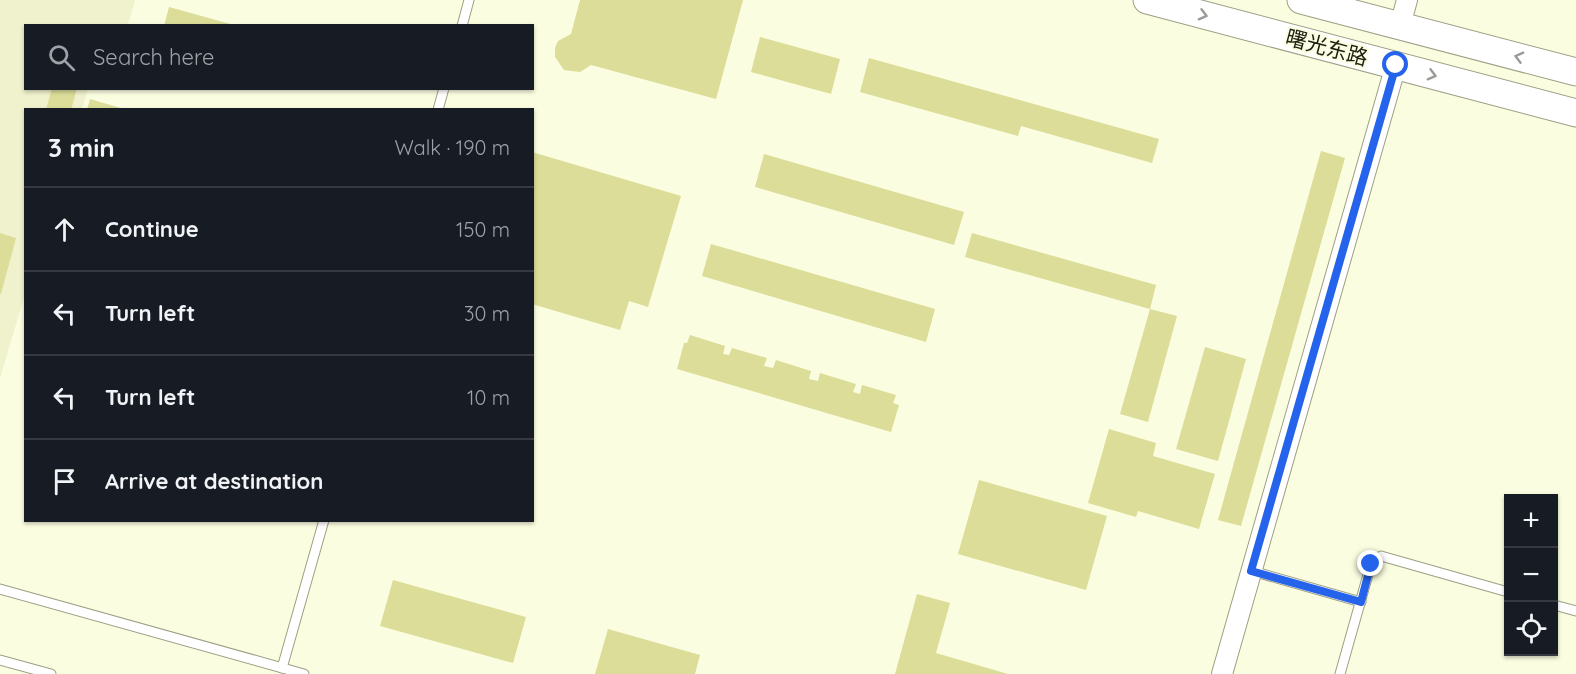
<!DOCTYPE html>
<html lang="en">
<head>
<meta charset="utf-8">
<style>
  body { margin:0; font-family:Quicksand,"Noto Sans SC",sans-serif; background:#242831; color:#f1f3f6 }
  .controls { position:absolute; right:18px; bottom:18px; display:grid; overflow:hidden; border-radius:0px; box-shadow:0 2px 4px #0004 }
  .controls button { width:54px; height:54px; display:grid; place-items:center; padding:0; border:0; border-bottom:2px solid #363941; background:#171b24; color:#f1f3f6; font:30px sans-serif }
  .stop { position:absolute; width:18px; height:18px; margin:-14px; border:4px solid #2563eb; border-radius:50%; background:#fff }
  .stop.end { background:#2563eb; border-color:#fff; box-shadow:0 2px 6px #0008 }
  .list { margin:0; padding:0; list-style:none }
  h2 { display:flex; justify-content:space-between; align-items:center; height:78px; margin:0; padding:0 24px; font-size:26px }
  h2 small { font-size:20px; font-weight:400; color:#9ea1a6 }
  .list li { display:grid; grid-template-columns:39px 1fr auto; gap:18px; align-items:center; box-sizing:border-box; height:84px; padding:0 24px; border-top:2px solid #363941 }
  .list b { display:block; font-size:22px; white-space:nowrap }
  .list em { font-size:20px; font-style:normal; color:#9ea1a6 }
  .icon { flex:none; width:33px; height:33px; fill:none; stroke:currentColor; stroke-width:2; stroke-linecap:round; stroke-linejoin:round }
  .map { position:relative; flex:none; width:1576px; height:674px; overflow:hidden }
  .search { position:absolute; background:#171b24; box-shadow:0 2px 4px #0004; left:24px; top:24px; width:510px; height:66px; display:flex; align-items:center; gap:15px; box-sizing:border-box; padding:0 21px; border-radius:0px; color:#9ea1a6; font-size:22px }
  .panel { position:absolute; background:#171b24; box-shadow:0 2px 4px #0004; left:24px; top:108px; width:510px; height:414px; border-radius:0px }
  .map>svg:first-child { display:block }
  .built { fill:#f0f2cd }
  .building { fill:#dbdd98 }
  .lines { fill:none; stroke-linecap:round; stroke-linejoin:round }
  .lane-casing { stroke:#9e9f84; stroke-width:11 }
  .street-casing { stroke:#9e9f84; stroke-width:22 }
  .secondary-casing { stroke:#9e9f84; stroke-width:29 }
  .lane { stroke:#fff; stroke-width:9 }
  .street { stroke:#fff; stroke-width:20 }
  .secondary { stroke:#fff; stroke-width:27 }
  .oneway { stroke:#9b9b96 }
  .route { stroke:#2563eb; stroke-width:8 }
  .labels { text-anchor:middle; dominant-baseline:central; stroke-width:4.5; stroke-linejoin:round; paint-order:stroke }
  .street-label { font-size:21px; fill:#202015; stroke:#fbfde0 }
</style>
</head>
<body>
<div class="map">
<svg width="1576" height="674" viewBox="0 0 1576 674">
  <rect width="100%" height="100%" fill="#fbfde0"/>
  <path class="built" d="M 0,0 L 135,0 L 128,25 L 26,26 L 26,88 L 88,89 L 82,109 L 26,110 L 25,294 L 0,378 Z"/>
  <g class="building">
    <path d="M 580,0 L 743,0 L 716,99 L 591,65 L 580,72 L 564,70 L 555,57 L 555,48 L 558,41 L 571,34 Z"/>
    <path d="M 169,7 L 234,25 L 234,26 L 164,26 Z"/>
    <path d="M 760,37 L 840,59 L 831,94 L 751,72 Z"/>
    <path d="M 869,58 L 1159,139 L 1152,163 L 1021,126 L 1018,136 L 860,92 Z"/>
    <path d="M 52,88 L 77,88 L 71,110 L 46,110 Z"/>
    <path d="M 90,99 L 124,109 L 124,110 L 87,110 Z"/>
    <path d="M 1321,151 L 1345,158 L 1241,526 L 1218,520 Z"/>
    <path d="M 532,152 L 681,196 L 648,307 L 629,301 L 620,330 L 532,304 Z"/>
    <path d="M 764,154 L 964,212 L 954,245 L 755,187 Z"/>
    <path d="M 0,233 L 16,238 L 1,294 L 0,294 Z"/>
    <path d="M 972,233 L 1156,285 L 1150,309 L 965,257 Z"/>
    <path d="M 711,244 L 935,309 L 926,342 L 702,276 Z"/>
    <path d="M 1150,309 L 1177,316 L 1148,422 L 1120,414 Z"/>
    <path d="M 690,335 L 725,346 L 723,354 L 729,355 L 732,348 L 767,358 L 764,366 L 773,368 L 776,360 L 811,371 L 809,379 L 818,381 L 820,373 L 856,384 L 853,392 L 860,394 L 862,385 L 896,395 L 893,403 L 899,405 L 891,432 L 677,369 L 684,343 L 687,343 Z"/>
    <path d="M 1205,347 L 1246,359 L 1218,461 L 1176,449 Z"/>
    <path d="M 1109,429 L 1156,443 L 1153,456 L 1215,474 L 1199,529 L 1138,511 L 1136,517 L 1088,503 Z"/>
    <path d="M 979,480 L 1107,516 L 1086,590 L 958,554 Z"/>
    <path d="M 393,580 L 526,617 L 513,663 L 380,626 Z"/>
    <path d="M 917,594 L 950,603 L 936,653 L 1008,674 L 895,674 Z"/>
    <path d="M 608,629 L 700,655 L 695,674 L 595,674 Z"/>
  </g>
  <g class="lines">
    <defs>
      <g id="lane">
        <path d="M 462,26 L 469,0"/>
        <path d="M 438,110 L 444,88"/>
        <path d="M 1252,571 L 1361,602"/>
        <path d="M 0,589 L 304,674"/>
        <path d="M 1554,605 L 1576,611"/>
        <path d="M 0,660 L 51,674"/>
        <path d="M 282,668 L 324,520"/>
        <path d="M 1340,674 L 1371,564 L 1381,556 L 1508,592"/>
      </g>
      <g id="street">
        <path d="M 1400,26 L 1407,0"/>
        <path d="M 1222,674 L 1396,65"/>
      </g>
      <g id="secondary">
        <path d="M 1147,0 L 1576,113"/>
        <path d="M 1301,0 L 1576,72"/>
      </g>
    </defs>
    <use href="#lane" class="lane-casing"/>
    <use href="#street" class="street-casing"/>
    <use href="#secondary" class="secondary-casing"/>
    <use href="#lane" class="lane"/>
    <use href="#street" class="street"/>
    <use href="#secondary" class="secondary"/>
  </g>
  <defs><path id="oneway-chevron" d="M-2-3.5L2.5 0L-2 3.5" fill="none" stroke-width="1.6" stroke-linecap="round" stroke-linejoin="round" transform="scale(1.5)"/></defs>
  <g class="oneway">
    <use href="#oneway-chevron" transform="translate(1203 15) rotate(15)"/>
    <use href="#oneway-chevron" transform="translate(1519 57) rotate(-165)"/>
    <use href="#oneway-chevron" transform="translate(1432 75) rotate(15)"/>
  </g>
  <g class="lines">
    <path class="route" d="M 1371,564 L 1361,602 L 1251,571 L 1396,65"/>
  </g>
  <g class="labels">
    <g class="street-label">
      <text transform="translate(1327 47) rotate(15)">曙光东路</text>
    </g>
  </g>
</svg>
<div class="controls">
<button>+</button>
<button>−</button>
<button><svg class="icon" aria-label="locate" viewBox="0 0 24 24"><circle cx="12" cy="12" r="6"/><path d="M12 2v4M12 18v4M2 12h4M18 12h4"/></svg></button>
</div>
<div class="stop" style="left:1396px;top:65px"></div>
<div class="stop end" style="left:1371px;top:564px"></div>
<div class="search"><svg class="icon" aria-label="search" viewBox="0 0 24 24"><circle cx="10" cy="10" r="6"/><path d="M15 15l6 6"/></svg>Search here</div>
<section class="panel">
<h2>3 min<small>Walk · 190 m</small></h2>
<ul class="list">
<li><svg class="icon" aria-label="ahead" viewBox="0 0 24 24"><path d="M12 20V5M6 11l6-6 6 6"/></svg><div><b>Continue</b></div><em>150 m</em></li>
<li><svg class="icon" aria-label="left" viewBox="0 0 24 24"><path d="M17 20v-9H6M10 6l-5 5 5 5"/></svg><div><b>Turn left</b></div><em>30 m</em></li>
<li><svg class="icon" aria-label="left" viewBox="0 0 24 24"><path d="M17 20v-9H6M10 6l-5 5 5 5"/></svg><div><b>Turn left</b></div><em>10 m</em></li>
<li><svg class="icon" aria-label="arrive" viewBox="0 0 24 24"><path d="M6 21V4h12l-3 4 3 4H6"/></svg><div><b>Arrive at destination</b></div></li>
</ul>
</section>
</div>
</body>
</html>
